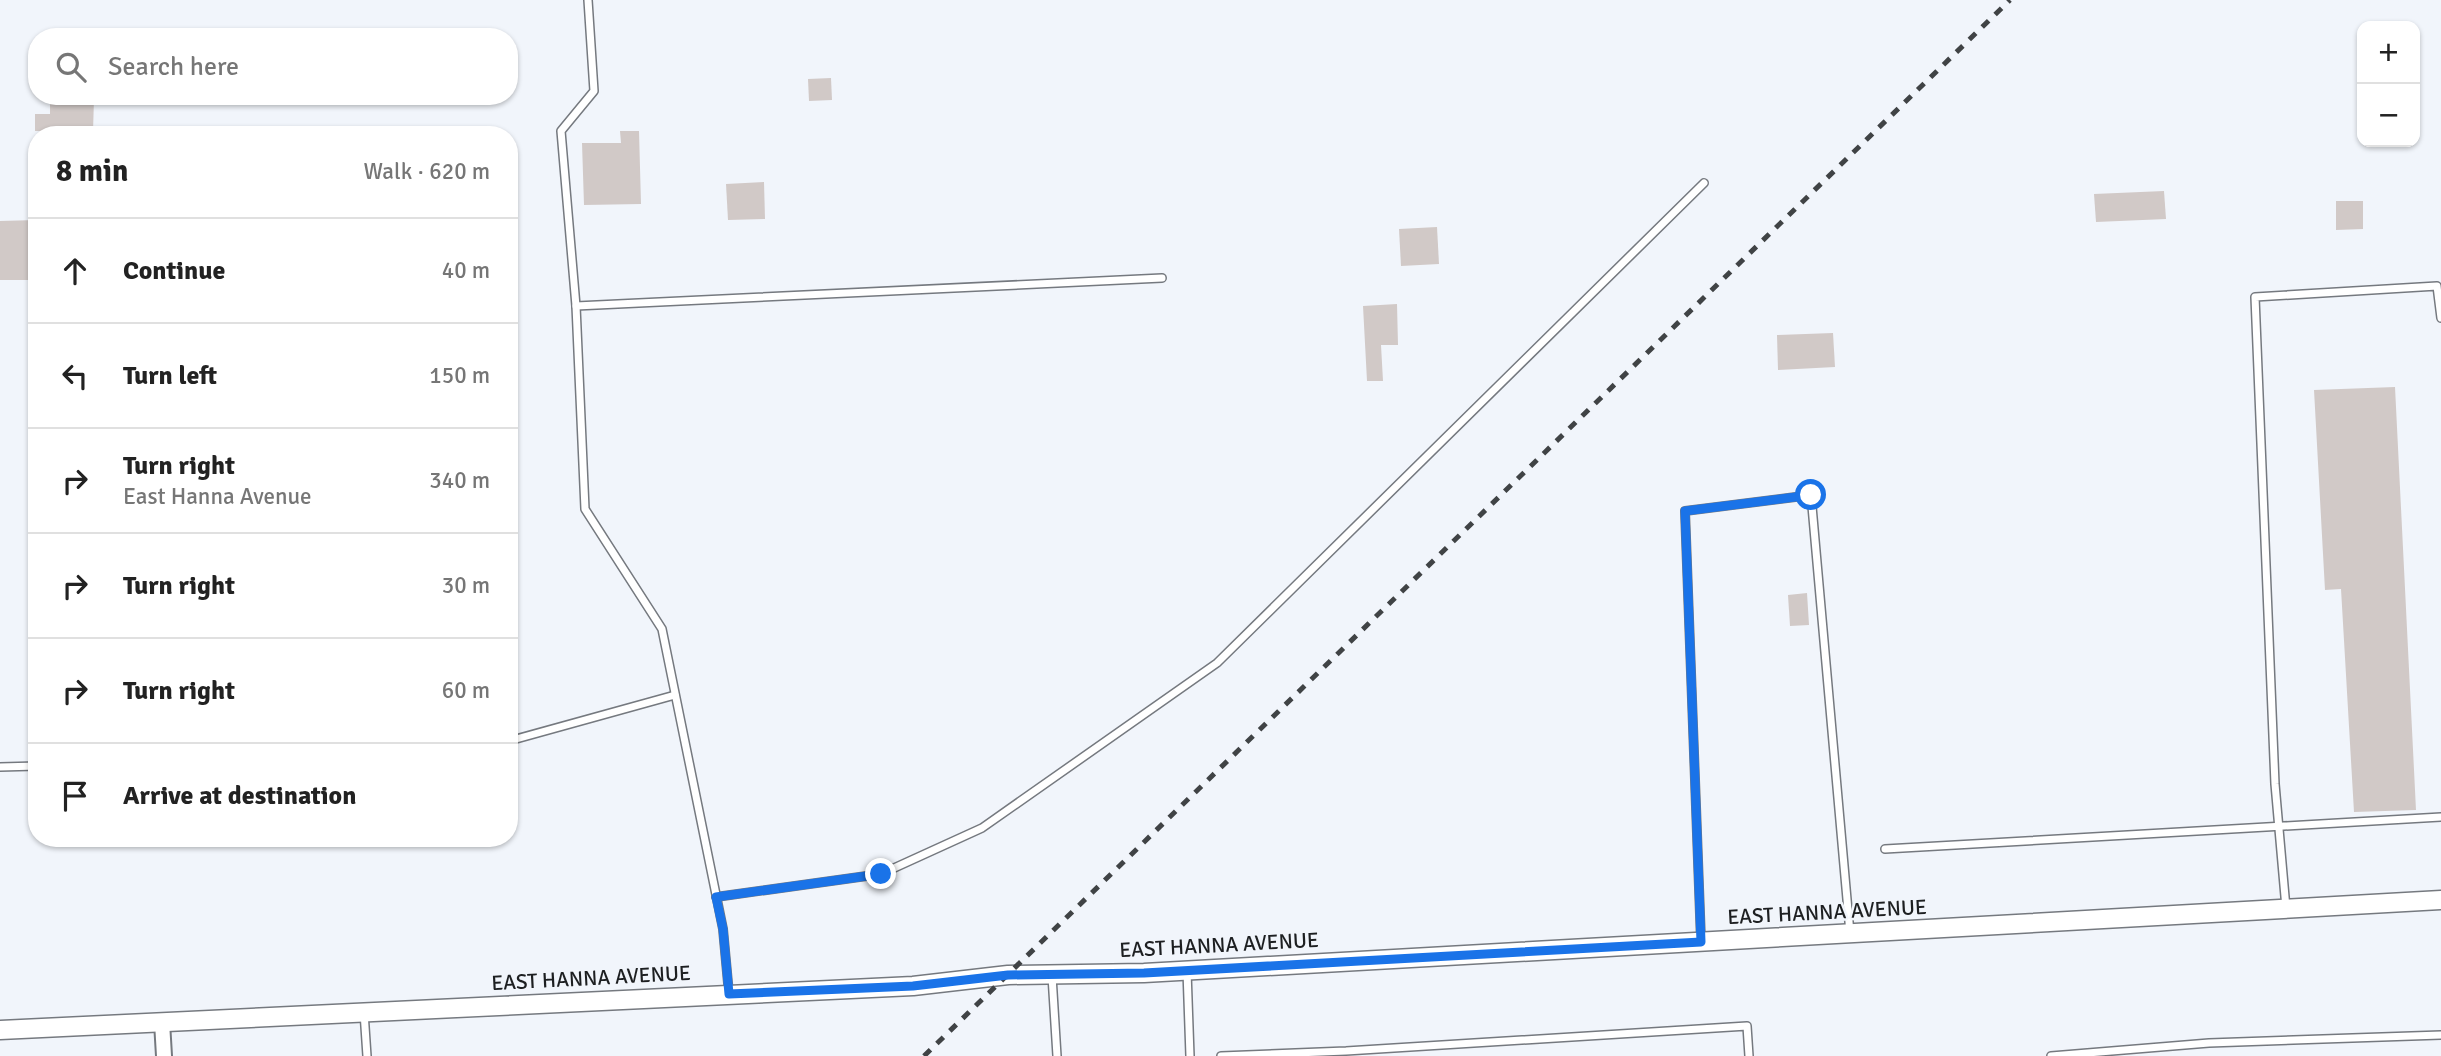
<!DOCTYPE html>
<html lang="en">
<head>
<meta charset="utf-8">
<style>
  body { margin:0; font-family:Signika,sans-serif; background:#f2f2f2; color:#222 }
  .controls { position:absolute; right:21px; top:21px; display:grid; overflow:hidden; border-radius:14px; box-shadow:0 2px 5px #0004 }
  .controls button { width:63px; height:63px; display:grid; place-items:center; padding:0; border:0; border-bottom:2px solid #e0e0e0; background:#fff; color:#222; font:35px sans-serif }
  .stop { position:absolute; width:21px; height:21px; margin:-16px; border:5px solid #1a73e8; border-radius:50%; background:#fff }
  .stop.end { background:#1a73e8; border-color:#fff; box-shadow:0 2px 7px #0008 }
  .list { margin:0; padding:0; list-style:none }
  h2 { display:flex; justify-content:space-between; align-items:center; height:91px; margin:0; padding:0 28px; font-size:30px }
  h2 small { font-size:23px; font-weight:400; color:#767676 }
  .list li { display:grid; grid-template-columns:46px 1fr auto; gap:21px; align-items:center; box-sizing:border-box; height:105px; padding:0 28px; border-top:2px solid #e0e0e0 }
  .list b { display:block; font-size:26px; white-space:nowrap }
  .list p { margin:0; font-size:23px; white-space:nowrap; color:#767676 }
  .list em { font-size:23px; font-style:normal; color:#767676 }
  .icon { flex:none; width:38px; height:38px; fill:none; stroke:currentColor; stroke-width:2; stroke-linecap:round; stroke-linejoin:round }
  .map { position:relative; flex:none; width:2441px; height:1056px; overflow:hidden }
  .search { position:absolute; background:#fff; box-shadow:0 2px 5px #0004; left:28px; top:28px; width:490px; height:77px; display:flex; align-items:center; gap:18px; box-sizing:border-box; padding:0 24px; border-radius:28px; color:#767676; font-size:26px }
  .panel { position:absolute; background:#fff; box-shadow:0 2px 5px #0004; left:28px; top:126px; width:490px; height:721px; border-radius:28px }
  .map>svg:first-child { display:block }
  .building { fill:#d1c9c7 }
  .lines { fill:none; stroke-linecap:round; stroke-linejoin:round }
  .service-casing { stroke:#75797f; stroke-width:10 }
  .minor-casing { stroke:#75797f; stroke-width:18 }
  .tertiary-casing { stroke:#75797f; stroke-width:21 }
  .service { stroke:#fff; stroke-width:7 }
  .minor { stroke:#fff; stroke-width:14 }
  .tertiary { stroke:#fff; stroke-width:18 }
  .rail { stroke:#404345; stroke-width:5; stroke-dasharray:9 9; stroke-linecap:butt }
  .route { stroke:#1a73e8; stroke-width:9 }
  .labels { text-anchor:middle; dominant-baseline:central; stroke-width:5; stroke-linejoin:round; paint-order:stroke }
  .street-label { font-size:21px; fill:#1d1f21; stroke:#f1f5fb }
</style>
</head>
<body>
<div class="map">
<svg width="2441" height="1056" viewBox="0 0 2441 1056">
  <rect width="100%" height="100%" fill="#f1f5fb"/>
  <g class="building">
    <path d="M 831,78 L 832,100 L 809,101 L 808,79 Z"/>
    <path d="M 50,97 L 94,98 L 93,132 L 35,131 L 35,114 L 50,114 Z"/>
    <path d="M 620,131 L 639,131 L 641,204 L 584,205 L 582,143 L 621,143 Z"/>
    <path d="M 764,182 L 765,219 L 728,220 L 726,184 Z"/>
    <path d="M 2164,191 L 2166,219 L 2096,222 L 2094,194 Z"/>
    <path d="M 2336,201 L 2363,201 L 2363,229 L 2336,230 Z"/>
    <path d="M 37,220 L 37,280 L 0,280 L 0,221 Z"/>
    <path d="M 1437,227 L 1439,264 L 1401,266 L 1399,229 Z"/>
    <path d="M 1397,304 L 1398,345 L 1381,345 L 1383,381 L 1367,381 L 1363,306 Z"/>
    <path d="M 1833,333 L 1835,367 L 1778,370 L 1777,335 Z"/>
    <path d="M 2395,387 L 2416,810 L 2354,812 L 2341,589 L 2325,590 L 2314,390 Z"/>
    <path d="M 1807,593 L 1809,625 L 1790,626 L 1788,595 Z"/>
  </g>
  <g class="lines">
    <defs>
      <g id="service">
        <path d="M 588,0 L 594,91 L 561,131 L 576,306 L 585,509 L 662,629 L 723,929 L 729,994"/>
        <path d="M 576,306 L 1162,278"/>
        <path d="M 509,741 L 675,695"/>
        <path d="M 0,767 L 37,766"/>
        <path d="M 1885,849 L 2441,817"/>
        <path d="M 716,897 L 881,874 L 982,828 L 1217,663 L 1704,183"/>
        <path d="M 2286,908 L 2275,784 L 2255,297 L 2437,286 L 2441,318"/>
        <path d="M 1701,941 L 1685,511 L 1811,495 L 1850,933"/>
        <path d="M 1187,971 L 1190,1056"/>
        <path d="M 1052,976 L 1057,1056"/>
        <path d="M 364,1012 L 367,1056"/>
        <path d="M 1221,1056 L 1346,1051 L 1747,1026 L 1749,1056"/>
        <path d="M 2051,1056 L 2209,1043 L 2441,1035"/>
      </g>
      <path id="minor" d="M 162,1022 L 164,1056"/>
      <path id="tertiary" d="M 0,1030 L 913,986 L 1008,975 L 1144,973 L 2441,900"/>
    </defs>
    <use href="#service" class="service-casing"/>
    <use href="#minor" class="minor-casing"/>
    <use href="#tertiary" class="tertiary-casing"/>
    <use href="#service" class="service"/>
    <use href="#minor" class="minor"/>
    <use href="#tertiary" class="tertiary"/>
    <path class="rail" d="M 924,1056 L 2010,0"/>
  </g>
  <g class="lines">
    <path class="route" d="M 881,874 L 716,897 L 723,929 L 729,994 L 913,986 L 1008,975 L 1144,973 L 1701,942 L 1685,511 L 1811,495"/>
  </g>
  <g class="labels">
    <g class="street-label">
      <text transform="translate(1827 912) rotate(-3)">EAST HANNA AVENUE</text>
      <text transform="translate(1219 945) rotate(-3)">EAST HANNA AVENUE</text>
      <text transform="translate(591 978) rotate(-3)">EAST HANNA AVENUE</text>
    </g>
  </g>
</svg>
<div class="controls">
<button>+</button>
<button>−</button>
</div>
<div class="stop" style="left:1811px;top:495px"></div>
<div class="stop end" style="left:881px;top:874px"></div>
<div class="search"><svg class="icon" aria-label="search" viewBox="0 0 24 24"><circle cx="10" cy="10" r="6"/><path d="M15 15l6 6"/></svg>Search here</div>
<section class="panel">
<h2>8 min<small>Walk · 620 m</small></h2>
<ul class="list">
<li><svg class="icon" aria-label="ahead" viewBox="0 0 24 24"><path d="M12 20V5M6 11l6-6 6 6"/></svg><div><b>Continue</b></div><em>40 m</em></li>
<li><svg class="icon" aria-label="left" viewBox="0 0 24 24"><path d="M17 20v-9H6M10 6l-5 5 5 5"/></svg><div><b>Turn left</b></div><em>150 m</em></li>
<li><svg class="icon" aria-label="right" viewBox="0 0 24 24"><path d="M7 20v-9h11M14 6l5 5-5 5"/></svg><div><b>Turn right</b><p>East Hanna Avenue</p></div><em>340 m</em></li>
<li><svg class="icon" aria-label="right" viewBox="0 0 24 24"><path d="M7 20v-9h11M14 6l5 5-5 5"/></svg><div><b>Turn right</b></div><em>30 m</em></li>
<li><svg class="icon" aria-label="right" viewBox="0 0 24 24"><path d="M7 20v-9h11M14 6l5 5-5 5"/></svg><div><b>Turn right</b></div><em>60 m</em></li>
<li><svg class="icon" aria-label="arrive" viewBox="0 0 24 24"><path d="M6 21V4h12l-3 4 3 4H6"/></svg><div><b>Arrive at destination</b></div></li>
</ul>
</section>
</div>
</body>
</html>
